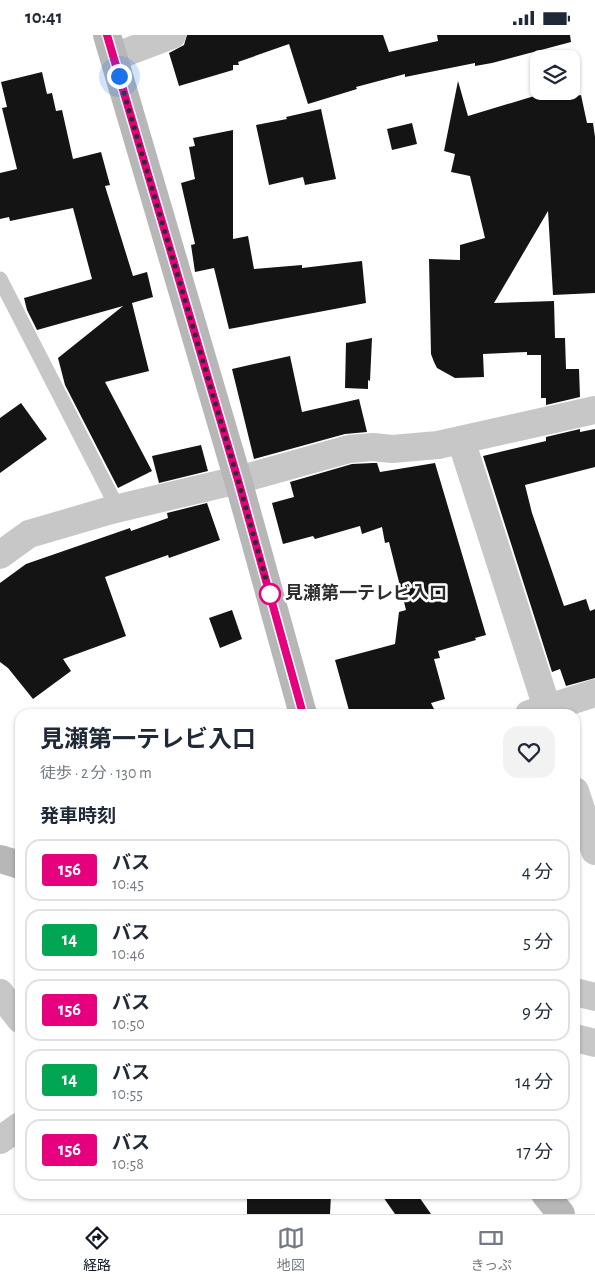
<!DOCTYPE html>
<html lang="ja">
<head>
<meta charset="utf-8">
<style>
  body { margin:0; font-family:"Alegreya Sans","Noto Sans JP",sans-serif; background:#f2f2f3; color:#1f2937; height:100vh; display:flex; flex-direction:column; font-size:19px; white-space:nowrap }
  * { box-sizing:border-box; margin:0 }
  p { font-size:16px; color:#747a83 }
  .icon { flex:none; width:28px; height:28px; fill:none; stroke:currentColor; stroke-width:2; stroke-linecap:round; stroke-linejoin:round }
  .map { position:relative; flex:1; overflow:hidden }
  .sheet { position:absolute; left:15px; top:674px; width:565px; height:490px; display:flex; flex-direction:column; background:#fff; border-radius:15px; box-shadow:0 1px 4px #0004 }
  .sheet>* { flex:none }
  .badge { padding:0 10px; border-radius:4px; font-size:18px; line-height:32px }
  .tools { position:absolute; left:530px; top:15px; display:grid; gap:10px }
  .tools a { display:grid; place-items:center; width:50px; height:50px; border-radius:10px; background:#fff; box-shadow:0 1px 4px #0004; font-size:25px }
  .you { position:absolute; width:25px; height:25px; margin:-12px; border:4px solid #fff; border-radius:50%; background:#1a73e8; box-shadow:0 0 0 8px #1a73e833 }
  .map>.badge { position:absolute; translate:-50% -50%; box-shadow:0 0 0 2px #fff }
  h2 { padding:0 25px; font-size:19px; line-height:45px }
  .round { display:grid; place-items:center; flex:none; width:52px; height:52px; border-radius:15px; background:#f2f2f3 }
  .overview { display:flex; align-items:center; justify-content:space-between; height:85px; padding:0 25px }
  h1 { font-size:24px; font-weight:700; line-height:38px }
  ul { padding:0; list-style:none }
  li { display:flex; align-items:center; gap:15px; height:62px; margin:0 10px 8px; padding:0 15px; border:2px solid #e0e1e3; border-radius:15px }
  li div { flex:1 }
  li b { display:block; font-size:19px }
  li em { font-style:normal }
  li .badge { min-width:55px; font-weight:700; text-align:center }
  .status { display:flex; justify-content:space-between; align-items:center; height:35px; padding:0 25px; background:#fff; direction:ltr }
  .status svg { height:14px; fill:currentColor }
  .tabs { display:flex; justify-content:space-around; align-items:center; height:70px; border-top:1px solid #e0e1e3; background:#fff; font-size:14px; color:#747a83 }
  .tabs a { display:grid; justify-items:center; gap:2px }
  .tabs .current { color:#111827 }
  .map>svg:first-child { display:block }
  .building { fill:#141414 }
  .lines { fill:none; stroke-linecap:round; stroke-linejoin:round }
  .lane { stroke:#c7c7c7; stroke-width:15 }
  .street { stroke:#c7c7c7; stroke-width:28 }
  .secondary { stroke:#b7b7b7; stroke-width:28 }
  .line-casing { stroke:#fff; stroke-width:11 }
  .line { stroke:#e6007e; stroke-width:8 }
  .walk { stroke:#2d2d2d; stroke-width:5; stroke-dasharray:0 9 }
  .stop-dot { fill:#fff; stroke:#e6007e; stroke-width:2.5 }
  .labels { text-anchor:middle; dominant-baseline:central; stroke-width:5; stroke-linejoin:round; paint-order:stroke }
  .stop-label { font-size:18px; font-weight:bold; fill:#2d2d2d; stroke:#fff; text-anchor:start }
</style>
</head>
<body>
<div class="status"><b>10:41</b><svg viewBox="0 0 49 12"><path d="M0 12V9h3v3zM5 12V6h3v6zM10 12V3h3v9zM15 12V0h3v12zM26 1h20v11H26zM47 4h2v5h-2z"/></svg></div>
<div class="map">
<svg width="595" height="1179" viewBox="0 0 595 1179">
  <rect width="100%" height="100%" fill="#fff"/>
  <!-- building -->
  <g class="building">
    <path d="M187 0H383L389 17 438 6 437 0H570L571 7 492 28 475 31V28L405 42V39L356 52 357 54 308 69 289 9 238 27 239 30H233V35L179 51 169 18 184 10Z"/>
    <path d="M42 37 47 59 52 58 56 76 62 75 73 124 101 117 110 150 105 151 133 241 147 237 153 262 132 268 149 336 105 347 152 436 118 453 65 350 58 323 123 271 37 295 27 275 24 263 92 244 73 173 10 186 9 182 0 184V138L17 134 2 73 7 72 1 47Z"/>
    <path d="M458 46 468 81 551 56H559L560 65 581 60 587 88H593L595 102V258L553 260 548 176 494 268 554 266 555 303H565L566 334H579L580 362 546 370V363H541V320H527V317L483 319 484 342 455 343 437 333 434 327 431 319 429 224 460 225V210L485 203 470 141 451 137 455 119 444 116Z"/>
    <path d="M321 74 336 144 305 150 303 142 269 150 256 90 287 84 286 82Z"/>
    <path d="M412 88 417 109 392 115 387 94Z"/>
    <path d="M233 95V204L248 201 254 234 302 230V233L362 226 366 268 229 294 214 233 195 237 191 210 195 209 181 148 195 144 189 112 195 111 193 103Z"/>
    <path d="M372 303 370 346 368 345V354L345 353 346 308Z"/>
    <path d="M290 321 302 377 359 364 367 397 345 399 254 424 232 334Z"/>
    <path d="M21 368 47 404 0 438V383Z"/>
    <path d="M580 394V397L595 394V432L525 450 532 478 564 571 586 564 590 576 595 574V643L566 651 560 634 552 637 483 421 546 406V402Z"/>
    <path d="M201 410 208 436 159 448 152 421Z"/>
    <path d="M373 428H377L380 437 435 428 486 600 475 603 476 605 438 616 440 623 434 624 445 664 431 668 434 674 419 679H350L335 625 395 609 399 577 406 575 389 507 385 508 382 492 362 499 360 491 315 504 313 501 283 509 272 468 294 462 290 447 352 429Z"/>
    <path d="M207 468 220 505 169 523 168 520 105 542 126 601 63 624 71 636 33 664 8 633 0 627V548L26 529 130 493 131 496 168 483 167 478Z"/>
    <path d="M232 575 242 604 220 613 209 583Z"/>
    <path d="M247 1159H331L330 1179H247Z"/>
    <path d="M381 1159H417L431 1179H395Z"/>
  </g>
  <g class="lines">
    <!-- lane -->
    <path class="lane" d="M0 244 118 474"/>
    <!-- street -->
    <g class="street">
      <path d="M114 22 172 0"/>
      <path d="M461 405 549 679"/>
      <path d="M0 520 29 499 111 475 238 445 349 414 373 412 392 414 438 410 595 375"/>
      <path d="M529 679 595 658"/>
      <path d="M575 756 595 816"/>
      <path d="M575 957 595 962"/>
      <path d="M0 958 20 984"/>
      <path d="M575 1003 595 1008"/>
      <path d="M0 1105 20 1091"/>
    </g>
    <!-- secondary -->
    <g class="secondary">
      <path d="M107 0 238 445 303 679"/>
      <path d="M0 824 20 830"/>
      <path d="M545 1159 561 1179"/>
    </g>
  </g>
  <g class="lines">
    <!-- line casing -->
    <g class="line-casing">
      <path id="line" d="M107 0 238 445 303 679"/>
    </g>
    <!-- line -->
    <use href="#line" class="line"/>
    <!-- walk -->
    <path class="walk" d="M119 41 238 445 270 559"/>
  </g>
  <!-- markers -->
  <circle class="stop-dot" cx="270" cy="559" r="10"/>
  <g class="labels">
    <!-- stop labels -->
    <g class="stop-label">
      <text x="285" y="559">見瀬第一テレビ入口</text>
    </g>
  </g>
</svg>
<div class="tools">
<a><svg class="icon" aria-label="layers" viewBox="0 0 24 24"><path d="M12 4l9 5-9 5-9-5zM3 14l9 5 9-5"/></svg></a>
</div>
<div class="you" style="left:119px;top:41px"></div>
<section class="sheet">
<div class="overview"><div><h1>見瀬第一テレビ入口</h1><p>徒歩 · 2 分 · 130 m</p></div><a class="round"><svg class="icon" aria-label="heart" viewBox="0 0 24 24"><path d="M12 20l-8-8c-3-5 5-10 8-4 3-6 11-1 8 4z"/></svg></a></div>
<h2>発車時刻</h2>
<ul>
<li><span class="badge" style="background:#e6007e;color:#fff">156</span><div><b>バス</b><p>10:45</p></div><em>4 分</em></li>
<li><span class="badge" style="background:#00a651;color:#fff">14</span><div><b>バス</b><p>10:46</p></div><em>5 分</em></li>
<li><span class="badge" style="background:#e6007e;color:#fff">156</span><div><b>バス</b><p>10:50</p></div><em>9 分</em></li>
<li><span class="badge" style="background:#00a651;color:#fff">14</span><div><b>バス</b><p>10:55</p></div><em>14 分</em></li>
<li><span class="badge" style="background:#e6007e;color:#fff">156</span><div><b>バス</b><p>10:58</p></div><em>17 分</em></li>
</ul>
</section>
</div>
<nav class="tabs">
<a class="current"><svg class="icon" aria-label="directions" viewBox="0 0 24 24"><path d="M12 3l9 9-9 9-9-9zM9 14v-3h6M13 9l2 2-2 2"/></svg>経路</a>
<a><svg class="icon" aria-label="map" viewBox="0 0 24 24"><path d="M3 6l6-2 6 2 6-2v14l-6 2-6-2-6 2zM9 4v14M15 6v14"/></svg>地図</a>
<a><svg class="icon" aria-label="tickets" viewBox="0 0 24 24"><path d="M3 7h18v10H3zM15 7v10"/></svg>きっぷ</a>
</nav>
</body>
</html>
